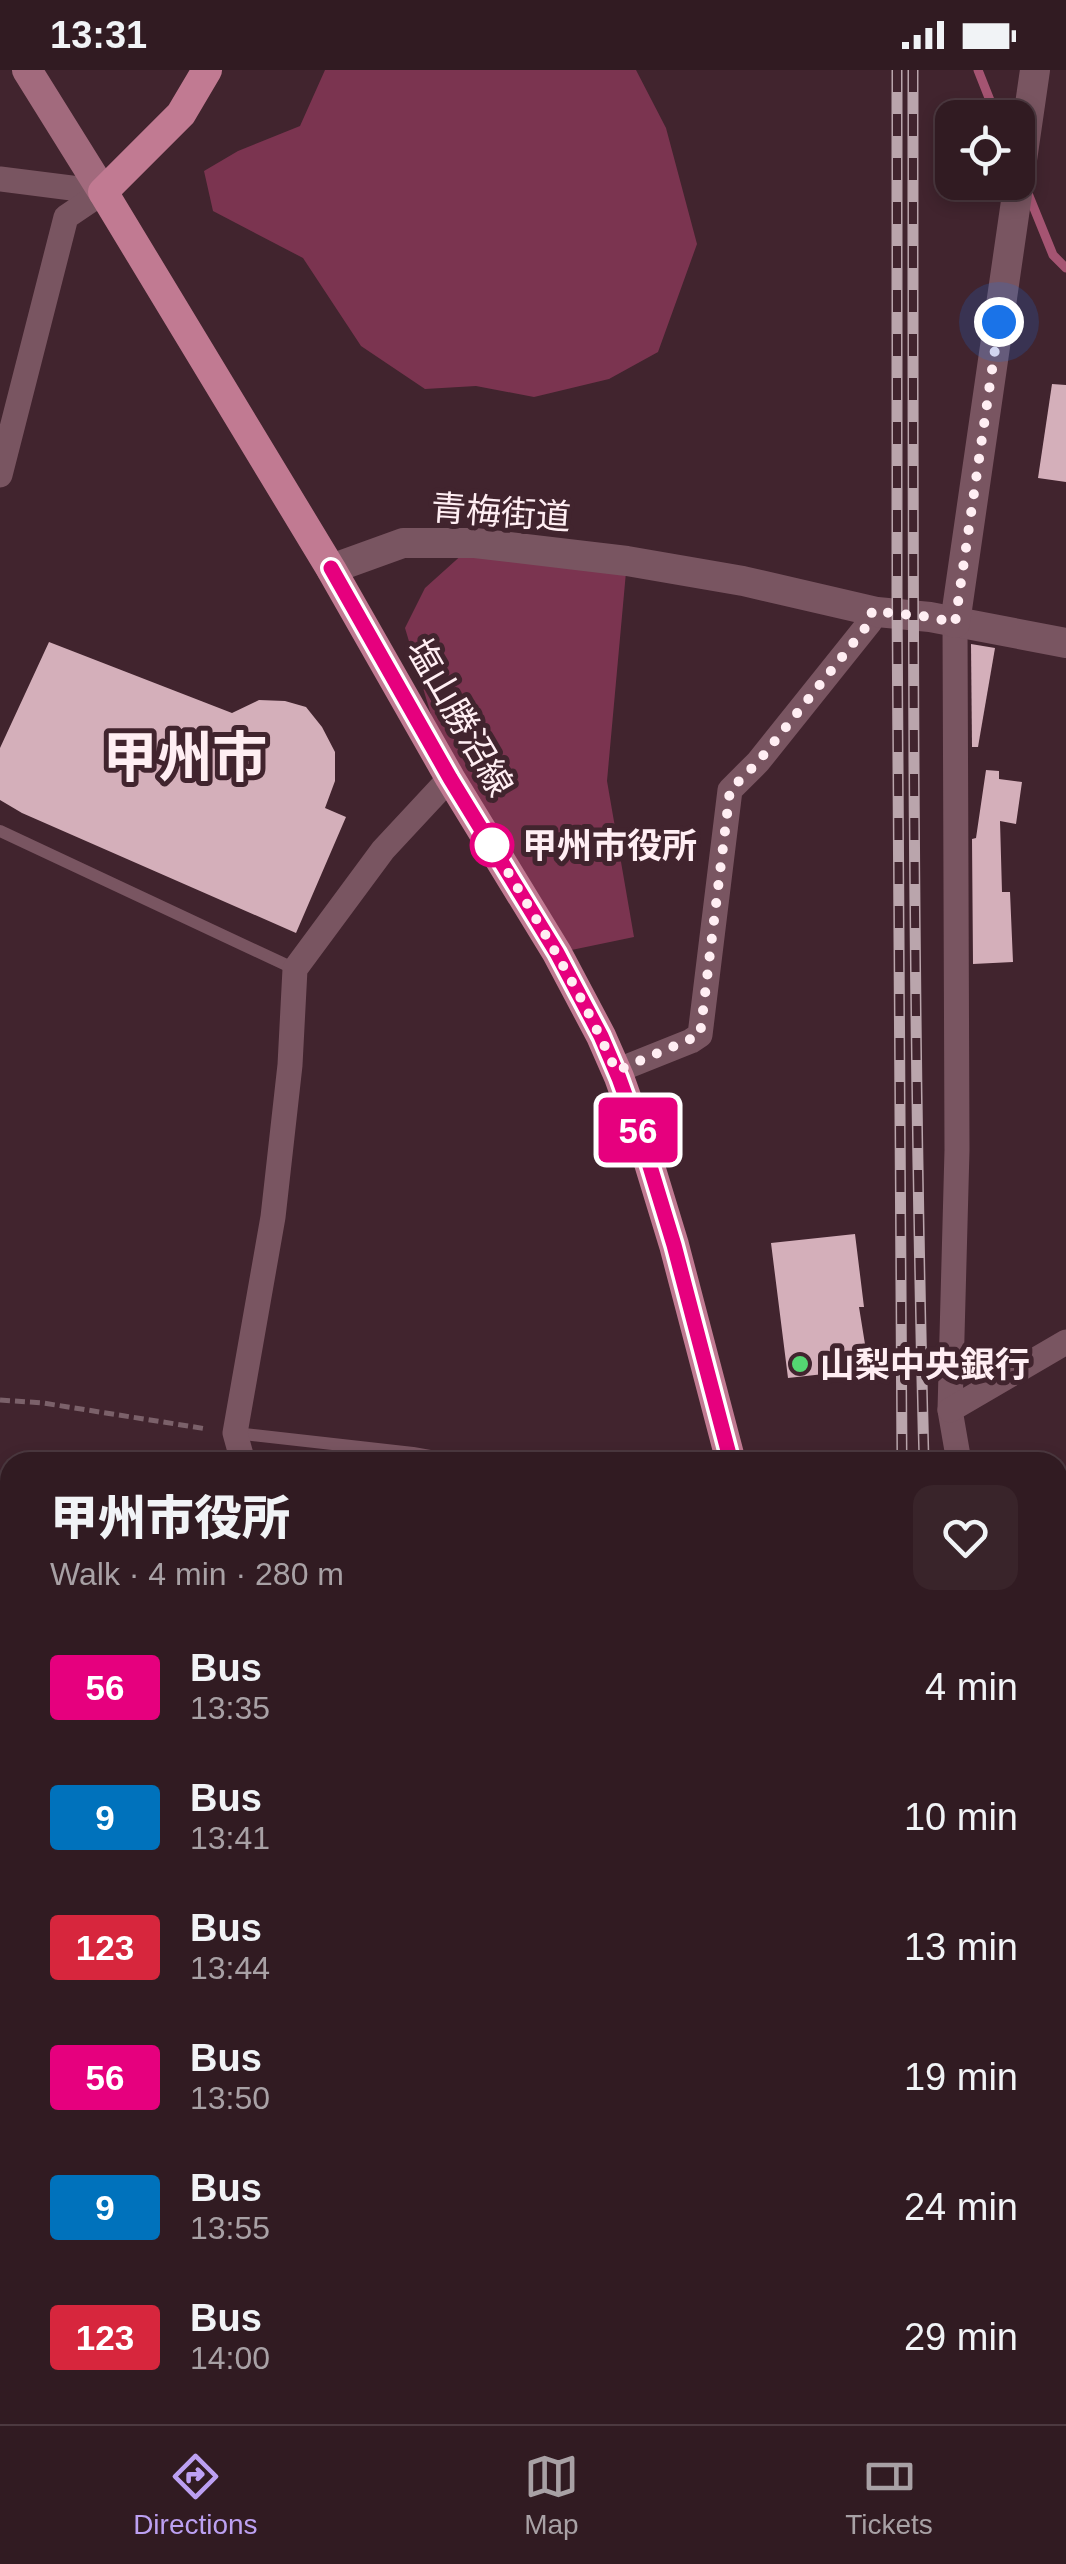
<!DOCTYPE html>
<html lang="en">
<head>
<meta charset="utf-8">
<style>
  body { margin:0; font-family:Helvetica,"Noto Sans JP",sans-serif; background:#39242a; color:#f1f3f6; height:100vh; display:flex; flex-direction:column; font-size:38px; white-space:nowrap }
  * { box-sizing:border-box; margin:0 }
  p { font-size:32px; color:#a8a1a5 }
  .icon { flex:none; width:55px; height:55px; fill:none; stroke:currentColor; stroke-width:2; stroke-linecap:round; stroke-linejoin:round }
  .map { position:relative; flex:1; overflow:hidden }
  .drawer { position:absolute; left:0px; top:1382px; width:1068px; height:972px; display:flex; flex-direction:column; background:#311b22; border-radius:30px 30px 0 0; box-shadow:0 5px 15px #0003,0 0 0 2px #4c3940 }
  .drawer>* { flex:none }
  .badge { padding:0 20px; border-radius:8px; font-size:35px; line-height:65px }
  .buttons { position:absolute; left:935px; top:30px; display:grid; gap:20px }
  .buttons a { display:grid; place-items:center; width:100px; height:100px; border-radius:20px; background:#311b22; box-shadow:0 5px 15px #0003,0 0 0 2px #4c3940; font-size:50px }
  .you { position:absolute; width:50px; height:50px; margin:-25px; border:8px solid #fff; border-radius:50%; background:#1a73e8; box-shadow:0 0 0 15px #1a73e833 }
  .map>.badge { position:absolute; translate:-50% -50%; box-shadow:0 0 0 5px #fff }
  .round { display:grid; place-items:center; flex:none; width:105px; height:105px; border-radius:20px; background:#39242a }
  .headline { display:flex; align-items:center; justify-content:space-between; height:170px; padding:0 50px }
  h1 { font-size:48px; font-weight:800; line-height:75px }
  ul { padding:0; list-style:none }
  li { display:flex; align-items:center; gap:30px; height:130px; padding:0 50px }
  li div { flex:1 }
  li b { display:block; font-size:38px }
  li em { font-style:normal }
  li .badge { min-width:110px; font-weight:700; text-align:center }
  .status { display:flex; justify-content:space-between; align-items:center; height:70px; padding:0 50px; background:#311b22; direction:ltr }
  .status svg { height:28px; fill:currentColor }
  .dock { display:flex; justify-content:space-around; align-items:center; height:140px; border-top:2px solid #4c3940; background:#311b22; font-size:28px; color:#a8a1a5 }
  .dock a { display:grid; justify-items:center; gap:5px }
  .dock .current { color:#bca0f2 }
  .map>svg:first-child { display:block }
  .green { fill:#7b3450 }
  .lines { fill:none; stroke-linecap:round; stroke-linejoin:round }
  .stream { stroke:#a55472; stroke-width:9 }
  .building { fill:#d4afba }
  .path { stroke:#7b616a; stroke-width:5; stroke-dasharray:10 5; stroke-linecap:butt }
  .service { stroke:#795561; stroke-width:12 }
  .minor { stroke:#795561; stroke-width:25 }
  .tertiary { stroke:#795561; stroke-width:30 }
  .secondary { stroke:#a26a7d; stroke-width:30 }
  .primary { stroke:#c17a92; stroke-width:30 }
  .rail-casing { stroke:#baa5ac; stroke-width:11 }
  .rail { stroke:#41242e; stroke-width:8; stroke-dasharray:22; stroke-linecap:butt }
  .line-casing { stroke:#fff; stroke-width:22 }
  .line { stroke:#e6007e; stroke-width:15 }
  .walk { stroke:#ffeef3; stroke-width:10; stroke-dasharray:0 18 }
  .stop-dot { fill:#fff; stroke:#e6007e; stroke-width:5 }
  .poi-dot { fill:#54d672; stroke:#41242e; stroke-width:4 }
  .labels { text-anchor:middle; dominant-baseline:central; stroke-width:10; stroke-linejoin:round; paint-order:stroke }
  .street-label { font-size:35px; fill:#ffeef3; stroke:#41242e }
  .stop-label { font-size:35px; font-weight:bold; fill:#ffeef3; stroke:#41242e; text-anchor:start }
  .poi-label { font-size:35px; font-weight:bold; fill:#ffeef3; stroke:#41242e; text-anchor:start }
  .town-label { font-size:55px; font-weight:bold; fill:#ffeef3; stroke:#41242e }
</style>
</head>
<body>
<div class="status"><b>13:31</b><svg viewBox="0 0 49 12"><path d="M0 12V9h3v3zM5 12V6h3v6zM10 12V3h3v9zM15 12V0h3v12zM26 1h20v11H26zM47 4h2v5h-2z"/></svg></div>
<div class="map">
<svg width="1066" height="2354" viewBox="0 0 1066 2354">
  <rect width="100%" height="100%" fill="#41242e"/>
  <!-- green -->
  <g class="green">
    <path d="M325 0H636L666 58 697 174 658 282 609 309 534 327 476 316 425 319 361 276 303 188 213 141 204 101 238 81 300 56Z"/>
    <path d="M475 473 627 491 607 711 634 867 557 883 450 708 405 558 425 518Z"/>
  </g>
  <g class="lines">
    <!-- stream -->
    <g class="stream">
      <path d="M978 0 997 48"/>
      <path d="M1027 121 1053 185 1066 198"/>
    </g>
  </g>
  <!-- building -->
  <g class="building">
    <path d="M1052 314 1066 315V412L1038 408Z"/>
    <path d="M49 572 232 643 259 630 285 631 306 637 322 657 335 682V711L325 738 346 747 296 863 22 743 0 730V678Z"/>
    <path d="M971 574 995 578 978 677H972Z"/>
    <path d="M986 700 999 701V709L1022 712 1016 754 1000 751 1002 822H1010L1013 892 973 894 972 769 976 768Z"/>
    <path d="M855 1164 864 1237H859L869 1299 788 1308 771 1173Z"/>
  </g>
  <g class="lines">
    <!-- path -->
    <g class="path">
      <path d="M0 1330 43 1333 207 1359"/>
      <path d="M1058 2055 1066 2056"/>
      <path d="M535 2354 536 2345"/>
    </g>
    <!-- service -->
    <g class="service">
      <path d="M0 761 295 899"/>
      <path d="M235 1363 413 1383 464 1392"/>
      <path d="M1058 1779 1066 1780"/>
    </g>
    <!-- minor -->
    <g class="minor">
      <path d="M0 109 103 122"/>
      <path d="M0 405 66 147 103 122"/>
      <path d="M955 553 957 1080 950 1340 959 1392"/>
      <path d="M616 1001 691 971 700 965 730 720 758 692 870 552 872 541"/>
      <path d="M950 1340 1066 1272"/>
      <path d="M243 1392 235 1363 273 1147 290 995 295 899 383 780 450 708"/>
      <path d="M0 1615 10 1617"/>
      <path d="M0 1969 10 1931"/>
      <path d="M192 2354 195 2345"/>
    </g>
    <!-- tertiary -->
    <g class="tertiary">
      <path d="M331 499 403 473H475L627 491 743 511 877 542 930 547 1066 573"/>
      <path d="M955 553 1035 0"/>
    </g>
    <!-- secondary -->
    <g class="secondary">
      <path d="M27 0 103 122"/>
      <path d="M1050 2345 1052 2354"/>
    </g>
    <!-- primary -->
    <g class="primary">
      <path d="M207 0 181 44 103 122 331 499 450 708 557 883 601 966 619 1007 645 1080 674 1175 731 1392"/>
      <path d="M0 1683 10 1691"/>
      <path d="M683 2354 685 2345"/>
    </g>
    <!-- rail casing -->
    <g class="rail-casing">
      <g id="rail">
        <path d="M897 0V522L902 1392"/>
        <path d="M913 0C913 464 912 929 924 1392"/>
        <path d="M913 2345V2354"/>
        <path d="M968 2345V2354"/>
      </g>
    </g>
    <!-- rail -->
    <use href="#rail" class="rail"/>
  </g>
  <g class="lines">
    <!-- line casing -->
    <g class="line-casing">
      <path id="line" d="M331 498 450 708 557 883 601 966 619 1008 645 1080 674 1175 731 1392"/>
    </g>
    <!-- line -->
    <use href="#line" class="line"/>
    <!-- walk -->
    <path class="walk" d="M492 775 486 766C533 843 580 919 616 1001L700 965 730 720 758 692 870 552 872 541 930 547 955 553 999 252"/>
  </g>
  <!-- markers -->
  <circle class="stop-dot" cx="492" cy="775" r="20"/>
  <circle class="poi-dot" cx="800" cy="1294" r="10"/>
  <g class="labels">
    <!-- street labels -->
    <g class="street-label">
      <text transform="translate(501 442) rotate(4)">青梅街道</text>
      <text transform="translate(460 647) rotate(60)">塩山勝沼線</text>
    </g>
    <!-- stop labels -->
    <g class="stop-label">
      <text x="522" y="775">甲州市役所</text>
    </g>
    <!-- poi labels -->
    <g class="poi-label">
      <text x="820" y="1294">山梨中央銀行</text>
    </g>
    <!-- town labels -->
    <g class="town-label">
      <text x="185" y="688">甲州市</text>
    </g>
  </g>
</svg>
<div class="buttons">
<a><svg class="icon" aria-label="locate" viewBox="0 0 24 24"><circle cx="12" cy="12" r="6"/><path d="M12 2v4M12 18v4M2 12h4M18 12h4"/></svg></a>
</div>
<div class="you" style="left:999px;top:252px"></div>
<b class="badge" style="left:638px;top:1060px;background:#e6007e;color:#fff">56</b>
<section class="drawer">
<div class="headline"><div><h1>甲州市役所</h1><p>Walk · 4 min · 280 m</p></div><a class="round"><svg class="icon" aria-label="heart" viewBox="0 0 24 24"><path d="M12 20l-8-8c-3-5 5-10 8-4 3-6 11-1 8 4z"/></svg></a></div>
<ul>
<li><span class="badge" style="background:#e6007e;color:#fff">56</span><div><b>Bus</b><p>13:35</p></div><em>4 min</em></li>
<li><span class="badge" style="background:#0072bc;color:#fff">9</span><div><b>Bus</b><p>13:41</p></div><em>10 min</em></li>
<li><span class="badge" style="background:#d7263d;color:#fff">123</span><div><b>Bus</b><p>13:44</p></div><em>13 min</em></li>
<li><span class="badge" style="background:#e6007e;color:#fff">56</span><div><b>Bus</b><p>13:50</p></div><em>19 min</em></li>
<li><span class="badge" style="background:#0072bc;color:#fff">9</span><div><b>Bus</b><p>13:55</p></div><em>24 min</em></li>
<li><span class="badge" style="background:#d7263d;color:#fff">123</span><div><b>Bus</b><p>14:00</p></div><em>29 min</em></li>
</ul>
</section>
</div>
<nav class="dock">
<a class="current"><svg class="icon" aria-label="directions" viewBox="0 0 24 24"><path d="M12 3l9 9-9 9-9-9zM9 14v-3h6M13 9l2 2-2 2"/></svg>Directions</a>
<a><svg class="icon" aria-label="map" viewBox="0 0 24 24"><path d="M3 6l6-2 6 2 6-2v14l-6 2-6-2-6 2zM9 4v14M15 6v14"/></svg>Map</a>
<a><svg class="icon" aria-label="tickets" viewBox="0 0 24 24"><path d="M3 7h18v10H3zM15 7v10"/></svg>Tickets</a>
</nav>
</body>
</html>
